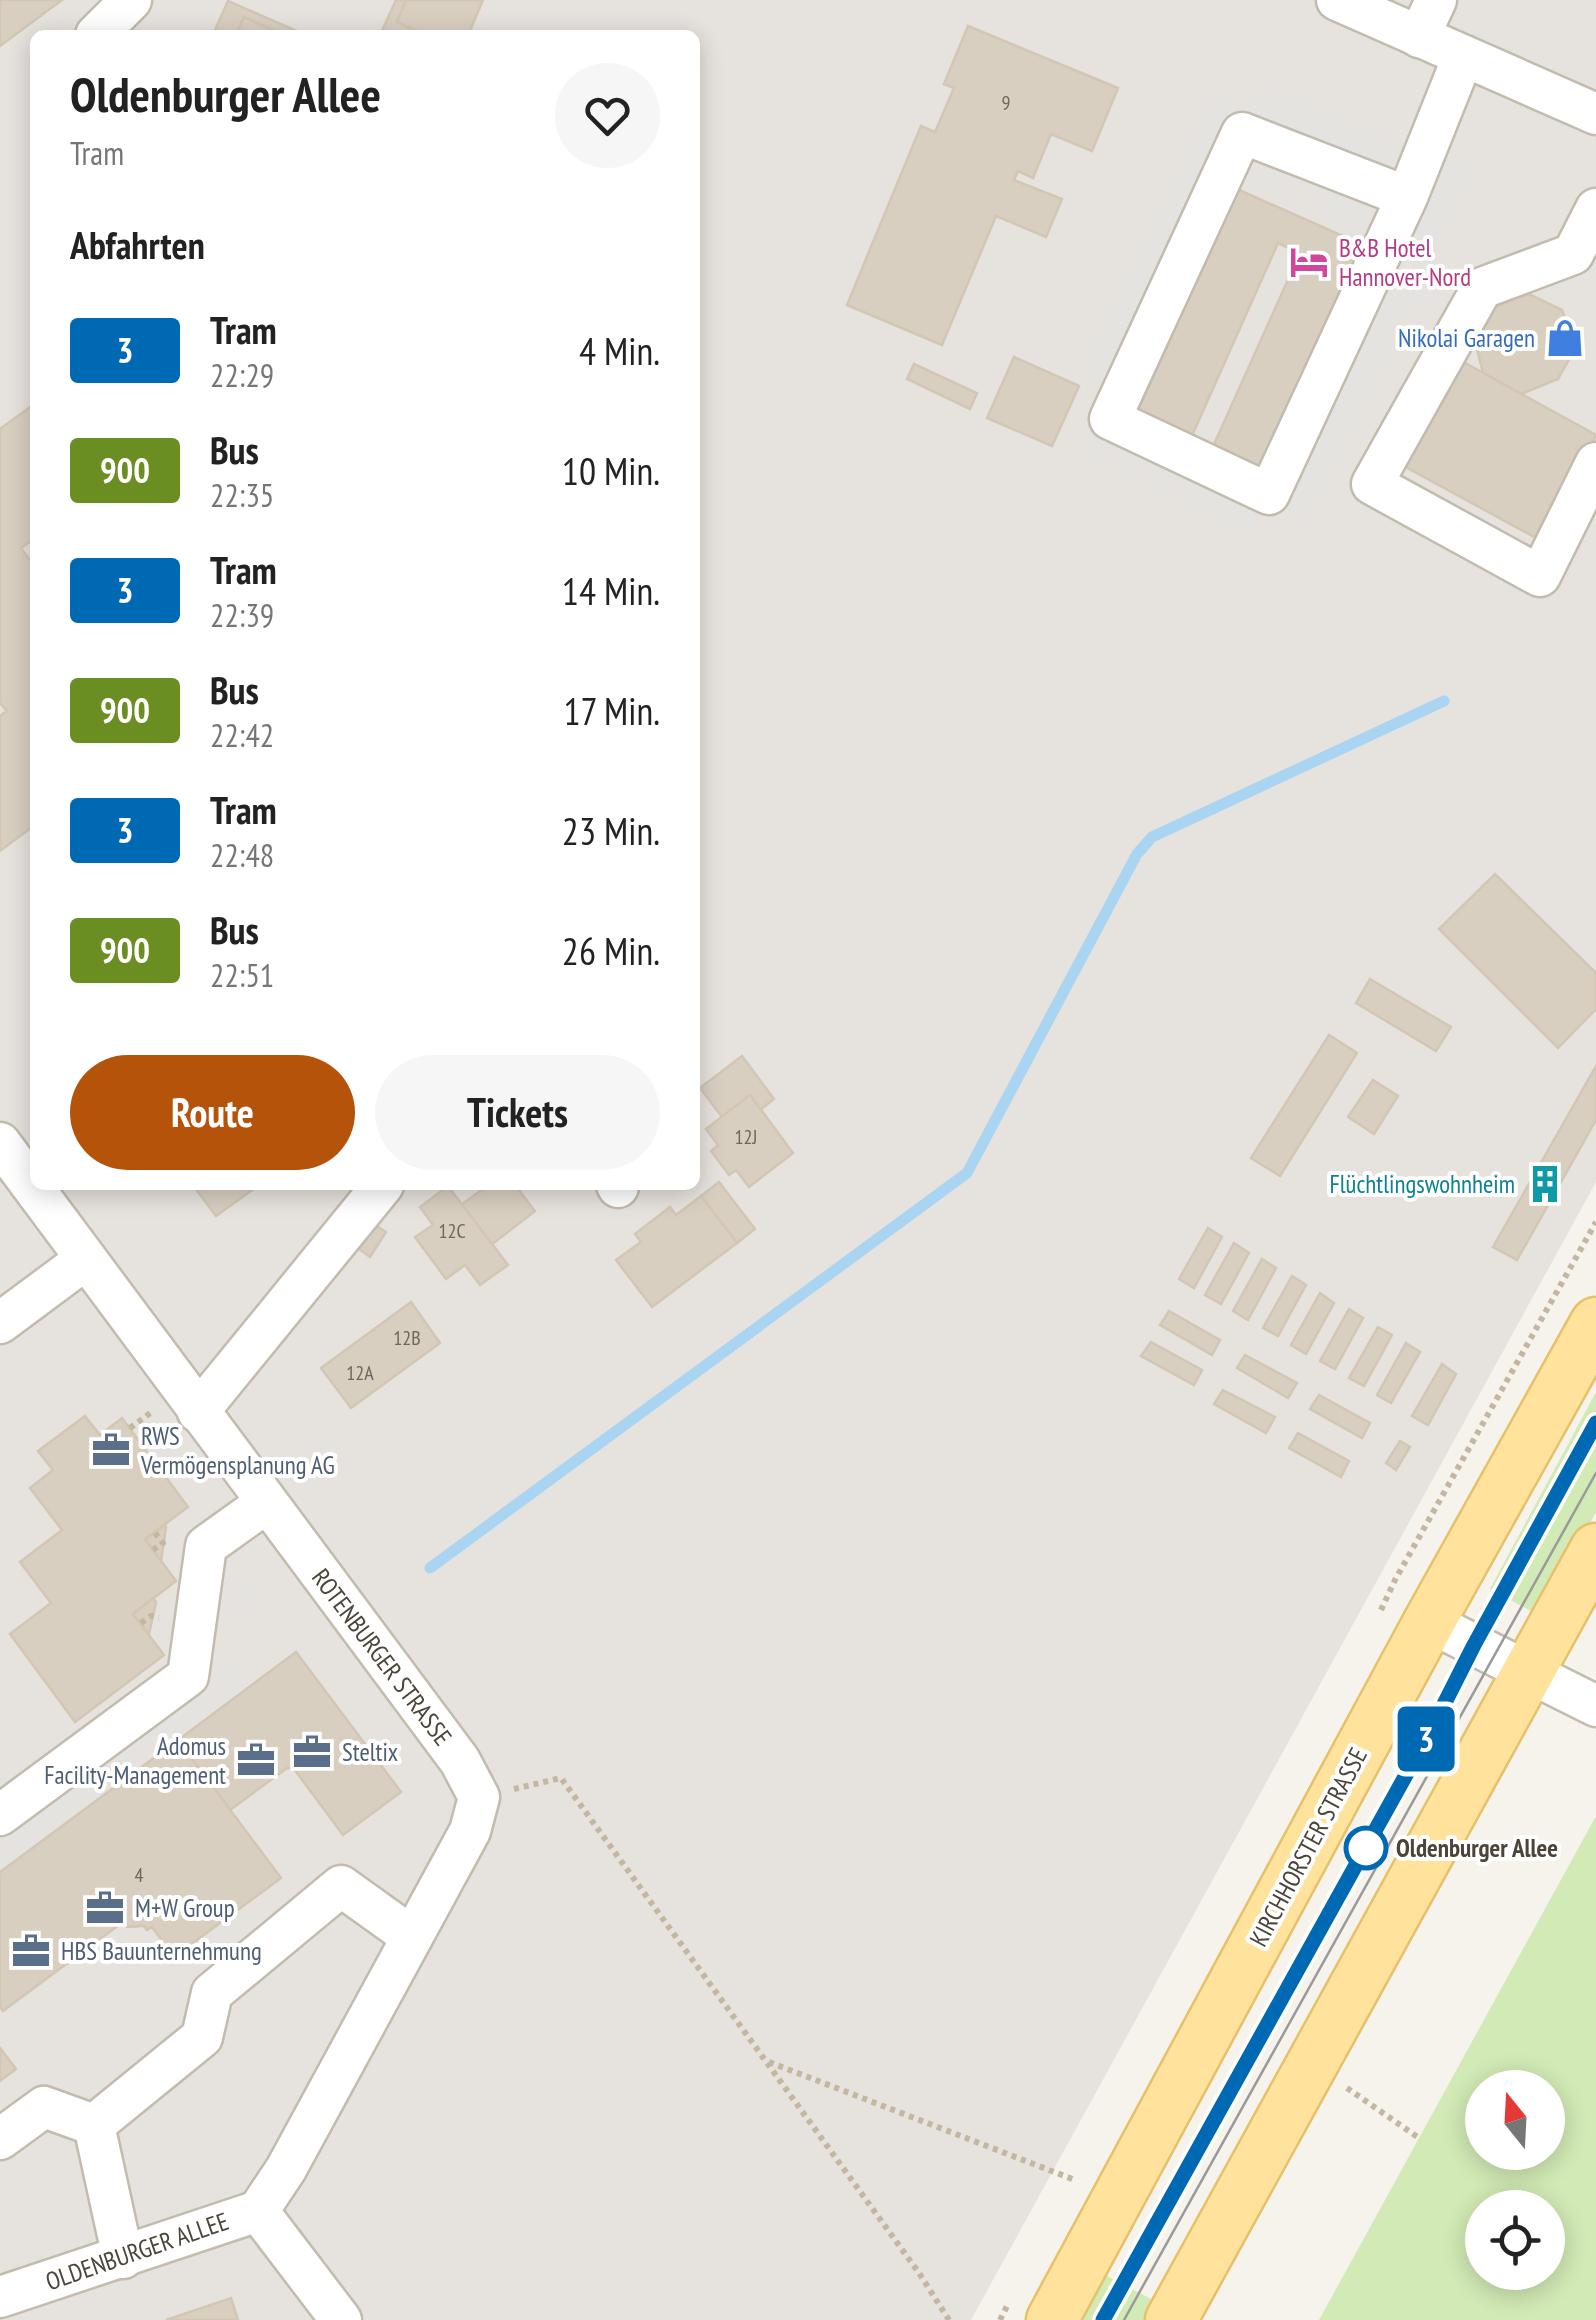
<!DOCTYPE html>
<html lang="de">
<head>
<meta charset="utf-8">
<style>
  body { margin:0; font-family:"PT Sans Narrow",sans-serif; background:#f6f6f6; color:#222; height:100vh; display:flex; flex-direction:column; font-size:38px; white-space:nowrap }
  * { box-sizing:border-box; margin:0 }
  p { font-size:32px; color:#767676 }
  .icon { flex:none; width:55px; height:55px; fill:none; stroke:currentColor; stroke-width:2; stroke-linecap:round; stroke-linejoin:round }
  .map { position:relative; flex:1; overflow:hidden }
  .drawer { position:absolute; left:30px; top:30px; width:670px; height:1160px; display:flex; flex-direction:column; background:#fff; border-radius:15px; box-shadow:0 5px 25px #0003 }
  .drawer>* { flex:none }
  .badge { padding:0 20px; border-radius:8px; font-size:35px; line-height:65px }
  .needle { width:65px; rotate:342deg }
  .controls { position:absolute; left:1465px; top:2070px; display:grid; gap:20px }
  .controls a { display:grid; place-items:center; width:100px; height:100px; border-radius:50%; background:#fff; box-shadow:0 5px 25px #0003; font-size:50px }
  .map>.badge { position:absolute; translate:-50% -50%; box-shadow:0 0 0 5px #fff }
  h2 { padding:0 40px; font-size:38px; line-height:90px }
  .round { display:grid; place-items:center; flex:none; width:105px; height:105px; border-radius:52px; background:#f6f6f6 }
  .head { display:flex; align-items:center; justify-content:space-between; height:170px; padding:0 40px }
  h1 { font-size:48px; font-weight:800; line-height:75px }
  .primary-button { display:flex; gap:20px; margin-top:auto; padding:20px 40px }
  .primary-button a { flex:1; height:115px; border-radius:60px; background:#b45309; color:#fff; font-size:40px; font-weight:800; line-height:115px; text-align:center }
  .primary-button a+a { background:#f6f6f6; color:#222 }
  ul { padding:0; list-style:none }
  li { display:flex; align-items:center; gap:30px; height:120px; padding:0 40px }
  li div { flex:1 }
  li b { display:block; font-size:38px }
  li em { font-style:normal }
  li .badge { min-width:110px; font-weight:700; text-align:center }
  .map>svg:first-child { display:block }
  .industrial { fill:#e6e2dd; fill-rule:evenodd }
  .green { fill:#d2eab5; fill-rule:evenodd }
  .parking { fill:#e5e3e0 }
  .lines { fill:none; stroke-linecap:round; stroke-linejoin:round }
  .stream { stroke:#a9d4f2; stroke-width:11 }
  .building { fill:#d8cfc1; stroke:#d3c7b4; stroke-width:2.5 }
  .minor-casing { stroke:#c2bbae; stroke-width:45 }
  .major-casing { stroke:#e6c16a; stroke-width:55 }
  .path { stroke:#c4b79f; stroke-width:6; stroke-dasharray:5 5; stroke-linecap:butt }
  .minor { stroke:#fff; stroke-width:40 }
  .major { stroke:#ffe39c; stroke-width:50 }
  .tram { stroke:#9a9a9a; stroke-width:2.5 }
  .line-casing { stroke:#fff; stroke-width:22 }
  .line { stroke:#0069b4; stroke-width:15 }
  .stop-dot { fill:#fff; stroke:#0069b4; stroke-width:5 }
  .labels { text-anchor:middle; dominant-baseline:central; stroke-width:8; stroke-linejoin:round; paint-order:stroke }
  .number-label { font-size:20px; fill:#6e675b }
  .hotel-label { font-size:25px; fill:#b23c85; stroke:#fff; text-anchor:start }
  .shop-label { font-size:25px; fill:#366cbe; stroke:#fff; text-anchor:end }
  .culture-label { font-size:25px; fill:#0d838f; stroke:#fff; text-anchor:end }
  .service-label { font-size:25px; fill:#4e5e75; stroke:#fff; text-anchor:start }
  .street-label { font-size:25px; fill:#4b4439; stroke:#fff }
  .stop-label { font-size:25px; font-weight:bold; fill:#4b4439; stroke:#fff; text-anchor:start }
</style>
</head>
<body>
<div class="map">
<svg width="1596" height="2320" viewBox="0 0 1596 2320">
  <rect width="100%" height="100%" fill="#f6f3ec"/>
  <!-- industrial -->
  <path class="industrial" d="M0 0H1596V1182L971 2320H0ZM35 35H695V1185H35Z"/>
  <!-- green -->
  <g class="green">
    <path d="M1596 1392V1512L1540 1616 1490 1589Z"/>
    <path d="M1596 1816V2320H1319ZM1482 2088H1548V2152H1482ZM1482 2208H1548V2272H1482Z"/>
    <path d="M1103 2274 1159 2303 1150 2320H1078Z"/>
  </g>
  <!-- parking -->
  <g class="parking">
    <path d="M1262 87 1407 149 1396 176 1250 114Z"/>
    <path d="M1214 99 1237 110 1107 380 1084 369Z"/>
    <path d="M1445 158 1472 171 1306 519 1278 506Z"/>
    <path d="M1252 161 1298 181 1288 201 1243 181Z"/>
    <path d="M1326 193 1372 214 1363 234 1317 213Z"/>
    <path d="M1093 425 1266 505 1254 532 1080 451Z"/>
    <path d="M218 1575 248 1579 243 1619 213 1616Z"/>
    <path d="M231 1660 251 1686 0 1872V1831Z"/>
  </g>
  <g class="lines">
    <!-- stream -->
    <path class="stream" d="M430 1568 967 1173 1137 854 1152 837 1444 701"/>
  </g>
  <!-- building -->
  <g class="building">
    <path d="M0 0H62L0 46Z"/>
    <path d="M396 0H406L397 22 418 31 416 35H380Z"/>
    <path d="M406 0H483L468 35H426L397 22Z"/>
    <path d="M228 1 306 35H283L244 17 236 35 215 30Z"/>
    <path d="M244 17 283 35H236Z"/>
    <path d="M968 26 1118 88 1092 151 1051 134 1033 178 1018 171 1014 180 1062 199 1046 237 996 216 942 345 847 305 921 126 935 132 954 88 944 84Z"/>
    <path d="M1237 189 1363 245 1261 473 1211 451 1300 253 1278 243 1190 440 1136 415Z"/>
    <path d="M1529 294 1562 310 1576 347 1558 379 1521 394 1483 373 1474 337 1489 309Z"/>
    <path d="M1014 357 1079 386 1052 446 987 418Z"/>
    <path d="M1458 359 1596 435 1538 539 1400 464Z"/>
    <path d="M914 364 977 393 970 409 907 379Z"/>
    <path d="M33 405 35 538 21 548 35 567V825L0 851V716L7 711 0 703V429Z"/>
    <path d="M1495 874 1596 973V1009L1558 1048 1439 929Z"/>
    <path d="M1370 979 1451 1027 1436 1051 1356 1003Z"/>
    <path d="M1329 1035 1357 1053 1280 1176 1251 1158Z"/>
    <path d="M742 1056 774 1099 760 1110 750 1095 722 1117 700 1088Z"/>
    <path d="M1596 1066V1120L1517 1260 1493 1247Z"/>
    <path d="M1373 1080 1398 1096 1374 1134 1348 1117Z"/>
    <path d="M750 1095 793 1153 749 1187 736 1170 729 1175 711 1151 718 1145 706 1129Z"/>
    <path d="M719 1182 755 1229 737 1243 701 1196Z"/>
    <path d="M193 1185H259L216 1216Z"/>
    <path d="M488 1185H515L535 1211 491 1245 461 1205Z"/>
    <path d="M448 1186 508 1265 480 1285 465 1265 446 1279 415 1237 433 1225 420 1207Z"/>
    <path d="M701 1196 737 1243 652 1307 616 1260 641 1242 635 1234 670 1207 676 1215Z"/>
    <path d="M374 1224 386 1232 370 1257 359 1249Z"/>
    <path d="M1208 1228 1222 1237 1194 1288 1179 1279Z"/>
    <path d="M1234 1243 1249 1253 1221 1304 1205 1295Z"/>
    <path d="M1262 1259 1276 1268 1248 1320 1233 1311Z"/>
    <path d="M1292 1276 1306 1285 1278 1336 1263 1328Z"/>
    <path d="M1320 1293 1334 1303 1306 1354 1291 1345Z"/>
    <path d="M411 1302 440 1343 351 1408 321 1368Z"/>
    <path d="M1349 1309 1363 1318 1335 1369 1320 1361Z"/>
    <path d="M1169 1311 1220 1340 1212 1355 1160 1325Z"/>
    <path d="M1378 1327 1392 1335 1364 1386 1349 1378Z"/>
    <path d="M1151 1342 1202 1370 1194 1385 1141 1356Z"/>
    <path d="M1406 1343 1420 1352 1391 1403 1377 1395Z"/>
    <path d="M1245 1355 1297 1383 1288 1398 1237 1368Z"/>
    <path d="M1442 1364 1456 1374 1428 1425 1412 1416Z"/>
    <path d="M1223 1390 1275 1417 1266 1433 1214 1404Z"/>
    <path d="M1319 1395 1370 1423 1362 1438 1310 1409Z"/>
    <path d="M85 1416 100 1435 122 1418 188 1507 145 1539 176 1581 133 1614 164 1655 75 1722 10 1634 51 1603 20 1562 62 1530 30 1488 53 1470 38 1451Z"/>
    <path d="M1298 1433 1349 1461 1341 1477 1289 1448Z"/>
    <path d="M1400 1441 1410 1447 1396 1470 1386 1463Z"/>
    <path d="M165 1525 166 1527 161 1561 145 1539Z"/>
    <path d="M153 1598 156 1602 149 1634 133 1614Z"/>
    <path d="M296 1652 401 1792 343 1835 294 1769 287 1768 230 1810 178 1740Z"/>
    <path d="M178 1740 281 1878 174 1957 152 1927 147 1930 144 1926 127 1927 123 1922 3 2011 0 2007V1872Z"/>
    <path d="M0 2048 16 2069 0 2081Z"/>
    <path d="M231 2298 238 2320H166Z"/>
  </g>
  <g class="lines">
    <!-- minor casing -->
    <g class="minor-casing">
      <g id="minor">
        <path d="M1337 0 1596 114"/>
        <path d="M96 35 131 0"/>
        <path d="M1419 37 1436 0"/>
        <path d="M1407 197 1242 133 1110 419 1269 494 1407 197 1463 57"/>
        <path d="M1596 209 1573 254 1482 288 1372 484 1540 576 1596 463"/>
        <path d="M0 1143 460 1761 479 1797 470 1831 286 2169 258 2211"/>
        <path d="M617 1185 618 1187"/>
        <path d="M0 1323 86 1259"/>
        <path d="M198 1412 383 1185"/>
        <path d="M1429 1622 1596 1706"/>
        <path d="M0 1815 188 1676 206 1546 266 1503"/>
        <path d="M94 2125 123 2258"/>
        <path d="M0 2139 44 2107 94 2125 202 2037 212 1993 341 1886 412 1937"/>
        <path d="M258 2211 341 2320"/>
        <path d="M0 2297 258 2211"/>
      </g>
    </g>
    <!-- major casing -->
    <g class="major-casing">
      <g id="major">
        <path d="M1052 2320 1429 1622 1596 1323"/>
        <path d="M1171 2320 1596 1549"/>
      </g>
    </g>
    <!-- path -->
    <g class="path">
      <path d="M130 1428 153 1411"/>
      <path d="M153 1550 163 1543 154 1532"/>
      <path d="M1381 1610 1395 1580 1596 1222"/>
      <path d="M141 1623 151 1616 159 1617"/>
      <path d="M1422 1725 1446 1739"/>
      <path d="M514 1789 561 1778 919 2273 949 2320"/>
      <path d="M769 2062 1075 2180"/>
      <path d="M1347 2088 1419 2138"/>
      <path d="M1000 2320 1008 2304"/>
    </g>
    <!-- minor -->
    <use href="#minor" class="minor"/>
    <!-- major -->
    <use href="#major" class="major"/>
    <!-- tram -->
    <g class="tram">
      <path d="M1103 2320 1431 1730 1474 1645 1596 1423"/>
      <path d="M1124 2320 1596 1473"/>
    </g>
  </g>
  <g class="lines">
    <!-- line casing -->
    <g class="line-casing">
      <path id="line" d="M1103 2320 1431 1730 1474 1645 1596 1423"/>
    </g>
    <!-- line -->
    <use href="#line" class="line"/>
  </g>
  <!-- icons -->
  <defs>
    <g id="hotel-bare" transform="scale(3)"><path d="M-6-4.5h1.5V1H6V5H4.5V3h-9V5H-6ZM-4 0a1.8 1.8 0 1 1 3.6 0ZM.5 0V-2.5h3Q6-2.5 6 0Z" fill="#d1479c" stroke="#fff" stroke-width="2.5" paint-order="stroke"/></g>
    <g id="shop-bare" transform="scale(3)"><path d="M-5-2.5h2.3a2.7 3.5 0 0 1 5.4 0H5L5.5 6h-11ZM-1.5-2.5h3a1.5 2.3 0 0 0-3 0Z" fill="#3f7fe0" stroke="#fff" stroke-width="2.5" paint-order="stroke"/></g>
    <g id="building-bare" transform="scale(3)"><path d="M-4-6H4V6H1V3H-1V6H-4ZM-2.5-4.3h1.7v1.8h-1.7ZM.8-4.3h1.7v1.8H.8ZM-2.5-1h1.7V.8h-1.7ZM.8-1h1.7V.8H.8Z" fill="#0f9aa8" stroke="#fff" stroke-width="2.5" paint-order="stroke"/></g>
    <g id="office-bare" transform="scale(3)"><path d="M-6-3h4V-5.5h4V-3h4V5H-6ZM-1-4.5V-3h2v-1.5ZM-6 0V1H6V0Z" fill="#5c6f8a" stroke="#fff" stroke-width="2.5" paint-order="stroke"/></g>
  </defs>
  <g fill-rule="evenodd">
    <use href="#hotel-bare" x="1309" y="262"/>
    <use href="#shop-bare" x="1565" y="338"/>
    <use href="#building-bare" x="1545" y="1184"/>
    <use href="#office-bare" x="111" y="1450"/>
    <use href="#office-bare" x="312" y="1752"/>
    <use href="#office-bare" x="256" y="1760"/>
    <use href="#office-bare" x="105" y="1908"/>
    <use href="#office-bare" x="31" y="1951"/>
  </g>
  <!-- markers -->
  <circle class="stop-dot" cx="1366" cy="1848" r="20"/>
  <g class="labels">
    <!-- number labels -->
    <g class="number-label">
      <text x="1006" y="103">9</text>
      <text x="746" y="1137">12J</text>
      <text x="452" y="1231">12C</text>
      <text x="407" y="1338">12B</text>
      <text x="360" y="1373">12A</text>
      <text x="139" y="1875">4</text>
    </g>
    <!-- hotel labels -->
    <g class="hotel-label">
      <text x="1339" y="248">B&amp;B Hotel<tspan x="1339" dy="29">Hannover-Nord</tspan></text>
    </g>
    <!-- shop labels -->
    <g class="shop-label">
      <text x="1535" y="338">Nikolai Garagen</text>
    </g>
    <!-- culture labels -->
    <g class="culture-label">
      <text x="1515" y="1184">Flüchtlingswohnheim</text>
    </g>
    <!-- service labels -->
    <g class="service-label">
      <text x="141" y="1436">RWS<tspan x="141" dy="29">Vermögensplanung AG</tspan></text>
      <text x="226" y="1746" text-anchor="end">Adomus<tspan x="226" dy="29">Facility-Management</tspan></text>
      <text x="342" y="1752">Steltix</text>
      <text x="135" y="1908">M+W Group</text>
      <text x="61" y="1951">HBS Bauunternehmung</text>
    </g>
    <!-- street labels -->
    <g class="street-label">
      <text transform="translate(382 1657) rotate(53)">ROTENBURGER STRASSE</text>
      <text transform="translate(1308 1847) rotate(-62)">KIRCHHORSTER STRASSE</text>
      <text transform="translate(137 2251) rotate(-19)">OLDENBURGER ALLEE</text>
    </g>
    <!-- stop labels -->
    <g class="stop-label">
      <text x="1396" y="1848">Oldenburger Allee</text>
    </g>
  </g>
</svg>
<div class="controls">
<a><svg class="needle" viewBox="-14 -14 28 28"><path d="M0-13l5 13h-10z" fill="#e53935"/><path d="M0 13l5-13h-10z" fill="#767676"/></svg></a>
<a><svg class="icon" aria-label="locate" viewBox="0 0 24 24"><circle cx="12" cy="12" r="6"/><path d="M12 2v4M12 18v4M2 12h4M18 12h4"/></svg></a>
</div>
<b class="badge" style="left:1426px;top:1739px;background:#0069b4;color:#fff">3</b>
<section class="drawer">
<div class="head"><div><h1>Oldenburger Allee</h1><p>Tram</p></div><a class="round"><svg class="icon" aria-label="heart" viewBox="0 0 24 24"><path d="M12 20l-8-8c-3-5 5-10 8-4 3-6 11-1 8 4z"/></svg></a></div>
<h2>Abfahrten</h2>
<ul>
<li><span class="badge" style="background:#0069b4;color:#fff">3</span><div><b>Tram</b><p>22:29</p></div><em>4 Min.</em></li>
<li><span class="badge" style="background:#6b8e23;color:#fff">900</span><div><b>Bus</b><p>22:35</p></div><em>10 Min.</em></li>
<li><span class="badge" style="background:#0069b4;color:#fff">3</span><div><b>Tram</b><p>22:39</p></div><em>14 Min.</em></li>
<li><span class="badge" style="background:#6b8e23;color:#fff">900</span><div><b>Bus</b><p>22:42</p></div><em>17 Min.</em></li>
<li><span class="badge" style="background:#0069b4;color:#fff">3</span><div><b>Tram</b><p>22:48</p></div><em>23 Min.</em></li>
<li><span class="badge" style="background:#6b8e23;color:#fff">900</span><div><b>Bus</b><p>22:51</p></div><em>26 Min.</em></li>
</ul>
<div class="primary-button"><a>Route</a><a>Tickets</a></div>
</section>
</div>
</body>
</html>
